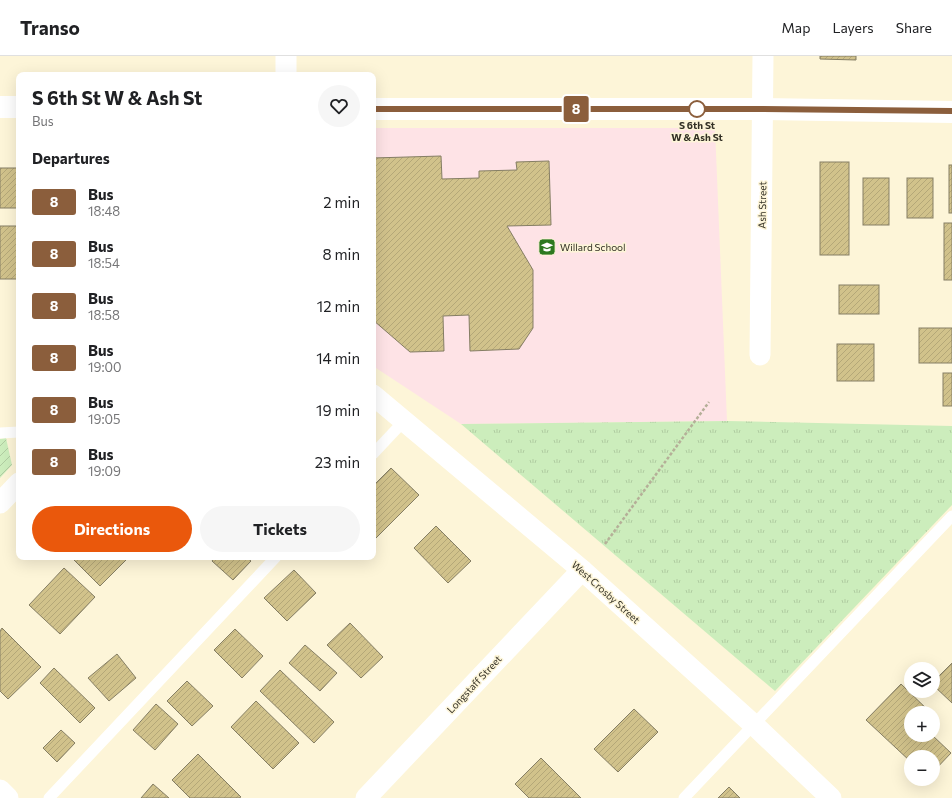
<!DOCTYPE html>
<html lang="en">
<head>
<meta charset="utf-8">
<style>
  body { margin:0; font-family:Commissioner,sans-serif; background:#f6f6f6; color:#202124; height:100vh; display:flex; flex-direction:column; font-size:15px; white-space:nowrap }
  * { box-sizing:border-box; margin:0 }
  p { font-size:13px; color:#757577 }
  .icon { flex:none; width:22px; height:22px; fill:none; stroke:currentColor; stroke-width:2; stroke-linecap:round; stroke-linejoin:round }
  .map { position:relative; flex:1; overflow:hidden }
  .sheet { position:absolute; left:16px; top:16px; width:360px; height:488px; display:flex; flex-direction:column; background:#fff; border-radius:8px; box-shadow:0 4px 16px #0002 }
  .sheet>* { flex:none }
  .badge { padding:0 8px; border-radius:3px; font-size:14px; line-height:26px }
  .buttons { position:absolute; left:904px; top:606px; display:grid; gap:8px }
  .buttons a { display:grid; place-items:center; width:36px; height:36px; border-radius:50%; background:#fff; box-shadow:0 4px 16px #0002; font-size:20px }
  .map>.badge { position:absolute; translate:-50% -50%; box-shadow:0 0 0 2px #fff }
  h2 { padding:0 16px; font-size:15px; line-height:36px }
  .round { display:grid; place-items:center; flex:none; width:42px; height:42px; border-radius:21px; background:#f6f6f6 }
  .summary { display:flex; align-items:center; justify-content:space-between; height:68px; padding:0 16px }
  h1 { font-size:19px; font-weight:700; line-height:30px }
  .button { display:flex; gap:8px; margin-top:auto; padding:8px 16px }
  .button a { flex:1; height:46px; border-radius:24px; background:#ea580c; color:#fff; font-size:16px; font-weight:700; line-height:46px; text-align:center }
  .button a+a { background:#f6f6f6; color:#202124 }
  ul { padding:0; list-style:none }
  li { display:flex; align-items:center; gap:12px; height:52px; padding:0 16px }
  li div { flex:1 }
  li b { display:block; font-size:15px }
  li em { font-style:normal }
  li .badge { min-width:44px; font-weight:700; text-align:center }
  header { display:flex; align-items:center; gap:24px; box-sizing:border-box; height:56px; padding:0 20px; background:#fff; border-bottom:1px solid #e0e0e0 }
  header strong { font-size:19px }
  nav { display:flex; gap:22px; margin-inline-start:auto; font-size:14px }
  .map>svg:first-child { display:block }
  .education { fill:#fee3e6 }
  .park { fill:url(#park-tufts) }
  .garden { fill:url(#garden-furrows) }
  .building { fill:url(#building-hatch); stroke:#857e64 }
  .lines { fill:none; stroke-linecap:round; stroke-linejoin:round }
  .path { stroke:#b5af98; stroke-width:2.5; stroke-dasharray:3 2; stroke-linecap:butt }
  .service { stroke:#fff; stroke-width:11 }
  .minor { stroke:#fff; stroke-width:21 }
  .tertiary { stroke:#fff; stroke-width:22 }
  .line-casing { stroke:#fff; stroke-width:9 }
  .line { stroke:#8b5e3c; stroke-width:6 }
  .stop-dot { fill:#fff; stroke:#8b5e3c; stroke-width:2 }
  .labels { text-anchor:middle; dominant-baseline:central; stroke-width:3; stroke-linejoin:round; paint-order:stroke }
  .stop-label { font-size:10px; font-weight:bold; fill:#333025; stroke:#fdf5d8 }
  .street-label { font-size:10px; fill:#333025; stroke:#fdf5d8 }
  .poi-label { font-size:10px; fill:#333025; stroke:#fdf5d8; text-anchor:start }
</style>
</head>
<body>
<header>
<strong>Transo</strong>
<nav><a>Map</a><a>Layers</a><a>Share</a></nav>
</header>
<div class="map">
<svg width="952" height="742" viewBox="0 0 952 742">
  <defs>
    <pattern id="park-tufts" width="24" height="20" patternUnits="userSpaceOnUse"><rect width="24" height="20" fill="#ccedbc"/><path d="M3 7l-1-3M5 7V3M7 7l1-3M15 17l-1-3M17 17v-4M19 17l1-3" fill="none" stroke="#b0cca1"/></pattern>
    <pattern id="garden-furrows" width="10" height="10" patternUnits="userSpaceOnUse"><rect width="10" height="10" fill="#ccedbc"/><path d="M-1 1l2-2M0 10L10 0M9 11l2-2" fill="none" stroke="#b0cca1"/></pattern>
    <pattern id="building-hatch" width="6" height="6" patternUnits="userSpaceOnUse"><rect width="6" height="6" fill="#d1c28b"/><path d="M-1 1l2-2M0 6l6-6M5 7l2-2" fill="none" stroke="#b4a778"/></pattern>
  </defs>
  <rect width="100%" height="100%" fill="#fdf5d8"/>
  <!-- education -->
  <path class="education" d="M373 72H715L727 365 461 368 373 310Z"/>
  <!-- park -->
  <path class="park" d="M727 365 952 370V449L775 635 461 368Z"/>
  <!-- garden -->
  <path class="garden" d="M6 382 12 409 0 422V383Z"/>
  <!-- building -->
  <g class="building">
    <path d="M820 0H856V4L820 3Z"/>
    <path d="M441 100 442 123 479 122V115L517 114 516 106 549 105 551 169 507 170 533 214V272L519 293 470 295 469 259 443 260 444 295 410 296 373 264V102Z"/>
    <rect x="820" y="106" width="29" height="93"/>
    <rect x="949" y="109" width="3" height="48"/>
    <rect x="0" y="112" width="19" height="40"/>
    <rect x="863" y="122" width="26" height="47"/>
    <rect x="907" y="122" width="26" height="40"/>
    <rect x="944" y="167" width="8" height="57"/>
    <rect x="0" y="170" width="17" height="53"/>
    <rect x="839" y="229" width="40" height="29"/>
    <rect x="919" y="272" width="33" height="35"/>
    <rect x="837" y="288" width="37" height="37"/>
    <rect x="943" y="317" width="9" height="33"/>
    <path d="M391 412 419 439 373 485V430Z"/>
    <path d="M436 470 471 505 448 527 414 492Z"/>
    <path d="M77 501H129L100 530 74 504Z"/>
    <path d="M215 501H246L251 505 233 524 212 505Z"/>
    <path d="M64 512 95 541 60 578 29 549Z"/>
    <path d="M294 514 316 537 287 565 264 542Z"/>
    <path d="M350 567 383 601 361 622 327 589Z"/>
    <path d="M2 572 41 611 8 643 0 635V575Z"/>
    <path d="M235 573 263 600 242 622 214 594Z"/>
    <path d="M305 589 337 617 320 635 289 607Z"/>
    <path d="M117 598 136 622 109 645 88 622Z"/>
    <path d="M952 607V647L933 629V626Z"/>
    <path d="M54 612 95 652 80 667 40 627Z"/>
    <path d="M280 614 334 666 314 687 260 635Z"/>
    <path d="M187 625 213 650 192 670 167 645Z"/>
    <path d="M901 628 931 657H911V679H932L951 697 933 716V701H911V706L866 664Z"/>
    <path d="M256 645 299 687 273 713 231 671Z"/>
    <path d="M156 648 178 668 155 694 133 674Z"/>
    <path d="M634 653 658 676 618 716 594 693Z"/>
    <path d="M61 674 75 687 57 706 43 692Z"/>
    <path d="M198 698 241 741 239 742H190L172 724Z"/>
    <path d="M541 702 581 742H529L515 728Z"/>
    <path d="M153 728 169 742H141Z"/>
    <path d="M729 731 740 742H718Z"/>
  </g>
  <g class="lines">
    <!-- path -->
    <path class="path" d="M605 488 709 346"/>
    <!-- service -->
    <g class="service">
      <path d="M0 377 19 376"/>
      <path d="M373 398 404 365"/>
      <path d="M49 742 276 501"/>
      <path d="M684 742 952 460"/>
    </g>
    <!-- minor -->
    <g class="minor">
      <path d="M286 0V19"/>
      <path d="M760 299 763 0"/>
      <path d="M373 339 582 514 754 669 831 742"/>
      <path d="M0 447 19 427"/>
      <path d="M0 734 8 742"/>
      <path d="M366 742 582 514"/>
    </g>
    <!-- tertiary -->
    <g class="tertiary">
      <path d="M0 51H19"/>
      <path d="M373 53H763L952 56"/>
    </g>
  </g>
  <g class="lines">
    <!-- line casing -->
    <g class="line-casing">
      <path id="line" d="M373 53H763L952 55"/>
    </g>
    <!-- line -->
    <use href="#line" class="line"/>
  </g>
  <!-- icons -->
  <defs>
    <g id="school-square" transform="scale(0.9)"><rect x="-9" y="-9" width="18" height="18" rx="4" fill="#2c781f" stroke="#fdf5d8"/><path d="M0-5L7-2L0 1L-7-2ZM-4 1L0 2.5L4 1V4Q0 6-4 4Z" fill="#fff"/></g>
  </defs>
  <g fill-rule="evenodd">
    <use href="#school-square" x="547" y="191"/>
  </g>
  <!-- markers -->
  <circle class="stop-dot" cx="697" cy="53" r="8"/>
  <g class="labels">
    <!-- stop labels -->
    <g class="stop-label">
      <text x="697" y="69">S 6th St<tspan x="697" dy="12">W &amp; Ash St</tspan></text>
    </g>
    <!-- street labels -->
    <g class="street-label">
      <text transform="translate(762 149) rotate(-89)">Ash Street</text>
      <text transform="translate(606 536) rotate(42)">West Crosby Street</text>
      <text transform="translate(474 628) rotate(-47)">Longstaff Street</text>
    </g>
    <!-- poi labels -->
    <g class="poi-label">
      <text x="560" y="191">Willard School</text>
    </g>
  </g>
</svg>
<div class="buttons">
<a><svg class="icon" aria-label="layers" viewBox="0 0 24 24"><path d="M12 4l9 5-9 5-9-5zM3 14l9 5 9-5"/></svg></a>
<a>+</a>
<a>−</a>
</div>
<b class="badge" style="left:576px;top:53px;background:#8b5e3c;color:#fff">8</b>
<section class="sheet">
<div class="summary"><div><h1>S 6th St W &amp; Ash St</h1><p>Bus</p></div><a class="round"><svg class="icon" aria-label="heart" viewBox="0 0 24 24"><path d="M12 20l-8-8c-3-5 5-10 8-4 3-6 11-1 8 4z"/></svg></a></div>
<h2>Departures</h2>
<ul>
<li><span class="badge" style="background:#8b5e3c;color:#fff">8</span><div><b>Bus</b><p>18:48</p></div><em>2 min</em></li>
<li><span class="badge" style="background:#8b5e3c;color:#fff">8</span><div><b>Bus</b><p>18:54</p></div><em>8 min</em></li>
<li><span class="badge" style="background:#8b5e3c;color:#fff">8</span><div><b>Bus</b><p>18:58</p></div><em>12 min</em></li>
<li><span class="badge" style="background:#8b5e3c;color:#fff">8</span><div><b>Bus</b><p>19:00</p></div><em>14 min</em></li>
<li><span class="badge" style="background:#8b5e3c;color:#fff">8</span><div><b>Bus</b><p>19:05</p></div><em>19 min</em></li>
<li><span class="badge" style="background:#8b5e3c;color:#fff">8</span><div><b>Bus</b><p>19:09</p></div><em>23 min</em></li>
</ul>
<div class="button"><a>Directions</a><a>Tickets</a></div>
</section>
</div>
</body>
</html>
